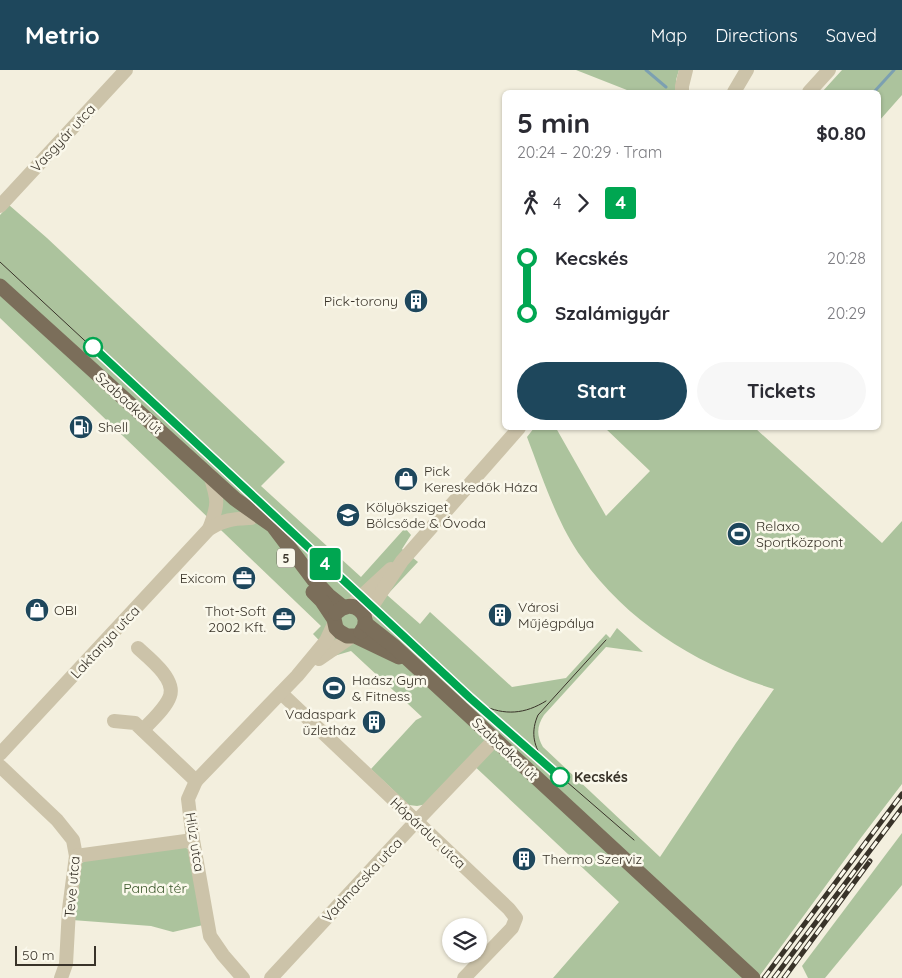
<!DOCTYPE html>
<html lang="en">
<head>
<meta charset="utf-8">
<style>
  body { margin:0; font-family:Quicksand,sans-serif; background:#f7f7f7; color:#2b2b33; height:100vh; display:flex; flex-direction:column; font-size:19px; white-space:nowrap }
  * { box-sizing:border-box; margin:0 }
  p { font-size:16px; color:#7c7c81 }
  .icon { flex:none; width:28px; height:28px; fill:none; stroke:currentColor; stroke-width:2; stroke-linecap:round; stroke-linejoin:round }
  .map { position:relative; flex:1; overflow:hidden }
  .details { position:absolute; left:502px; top:20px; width:379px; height:340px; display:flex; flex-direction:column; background:#fff; border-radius:8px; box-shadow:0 1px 4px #0004 }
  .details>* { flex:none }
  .badge { padding:0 10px; border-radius:4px; font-size:18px; line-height:32px }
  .tools { position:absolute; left:442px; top:848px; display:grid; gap:10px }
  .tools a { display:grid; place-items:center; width:45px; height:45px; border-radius:50%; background:#fff; box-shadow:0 1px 4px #0004; font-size:25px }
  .scale { position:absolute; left:15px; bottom:12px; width:81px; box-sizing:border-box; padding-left:5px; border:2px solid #393329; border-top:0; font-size:14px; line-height:18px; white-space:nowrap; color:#393329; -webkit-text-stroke:4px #faf8eb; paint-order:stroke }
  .map>.badge { position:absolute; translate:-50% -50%; box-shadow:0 0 0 2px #fff }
  .legs { display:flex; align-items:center; gap:8px; height:55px; padding:0 15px; font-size:16px }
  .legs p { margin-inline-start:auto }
  .head { display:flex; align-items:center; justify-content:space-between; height:85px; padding:0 15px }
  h1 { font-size:28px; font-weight:800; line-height:38px }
  .action { display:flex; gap:10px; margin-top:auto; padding:10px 15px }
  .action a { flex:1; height:58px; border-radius:30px; background:#1e475c; color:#fff; font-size:20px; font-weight:800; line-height:58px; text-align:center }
  .action a+a { background:#f7f7f7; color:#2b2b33 }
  ul { padding:0 15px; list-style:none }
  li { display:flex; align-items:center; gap:18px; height:55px; font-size:19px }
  li i { display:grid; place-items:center; width:8px; height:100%; margin:0 6px; background:currentColor }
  li i::after { content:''; width:12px; height:12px; margin:-6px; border:4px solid; border-radius:50%; background:#fff }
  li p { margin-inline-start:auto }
  li:first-child i { background:linear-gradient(#0000 50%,currentColor 0) }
  li:last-child i { background:linear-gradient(currentColor 50%,#0000 0) }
  header { display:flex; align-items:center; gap:30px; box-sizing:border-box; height:70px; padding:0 25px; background:#1e475c; color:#fff }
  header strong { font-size:24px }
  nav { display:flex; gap:28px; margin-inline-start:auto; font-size:18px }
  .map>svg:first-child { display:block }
  .green { fill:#acc39d }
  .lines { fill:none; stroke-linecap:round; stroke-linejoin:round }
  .stream { stroke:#7ca0b1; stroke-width:3 }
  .minor { stroke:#ccc3a9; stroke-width:14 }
  .major { stroke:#7b6e5a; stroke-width:15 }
  .tram { stroke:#393329; stroke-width:1 }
  .rail-casing { stroke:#393329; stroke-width:5 }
  .rail { stroke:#faf8eb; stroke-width:3; stroke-dasharray:9; stroke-linecap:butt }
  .line-1-casing { stroke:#fff; stroke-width:11 }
  .line-1 { stroke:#00a651; stroke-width:8 }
  .stop-1-dot { fill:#fff; stroke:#00a651; stroke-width:2.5 }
  .labels { text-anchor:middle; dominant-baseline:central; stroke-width:5; stroke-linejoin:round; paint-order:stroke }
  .shield { fill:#faf8eb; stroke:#736e63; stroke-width:1 }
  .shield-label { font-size:12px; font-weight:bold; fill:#393329 }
  .street-label { font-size:14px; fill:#393329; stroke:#faf8eb }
  .poi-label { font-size:14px; fill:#393329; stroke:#faf8eb; text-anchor:start }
  .stop-label { font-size:14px; font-weight:bold; fill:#393329; stroke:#faf8eb; text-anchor:start }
  .park-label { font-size:14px; fill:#3c582c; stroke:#faf8eb }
</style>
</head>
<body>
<header>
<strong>Metrio</strong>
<nav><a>Map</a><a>Directions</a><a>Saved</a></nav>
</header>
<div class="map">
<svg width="902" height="908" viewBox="0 0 902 908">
  <rect width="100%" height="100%" fill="#f3efde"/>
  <!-- green -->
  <g class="green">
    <path d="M576 0H679L676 10V22H632Z"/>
    <path d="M842 0H902V25L879 51V22H822Z"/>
    <path d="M9 135 47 168 285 392 261 416 361 507 405 458 411 465 402 479 418 492 387 525 420 554 430 542 512 617 566 608 606 564 610 568 617 558 643 582 606 577 544 645C537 656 536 665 543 677L660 787 736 673 774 619C699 596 628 553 582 488 557 454 542 406 527 367L534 358H556L606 446 650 401 605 358H755L882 473 902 451V714L860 769 758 908H553L619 832 469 691 427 734 417 736 409 735 371 699 416 650 422 647 351 581 334 586 313 564 321 556 0 248V145Z"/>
    <path d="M902 763V815L825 908H808L802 896Z"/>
    <path d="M185 777 189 780 203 855 173 862 151 856 72 850 80 794 87 790Z"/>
  </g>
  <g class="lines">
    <!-- stream -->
    <g class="stream">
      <path d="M646 0 666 17"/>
      <path d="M874 22 894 0"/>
    </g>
    <!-- minor -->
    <g class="minor">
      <path d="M682 22V16L686 0"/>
      <path d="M734 22 747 0"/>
      <path d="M809 22 829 0"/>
      <path d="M0 136 126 0"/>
      <path d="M209 459C219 434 218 430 210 405"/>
      <path d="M351 536 391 499"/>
      <path d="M365 547 402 491 519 358"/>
      <path d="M138 578C149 588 176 609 170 626 166 638 152 650 143 660"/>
      <path d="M319 589 351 567"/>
      <path d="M281 623 509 839 516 848 512 858 464 908"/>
      <path d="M114 651 135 653 196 711"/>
      <path d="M0 684 209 459C225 449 233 449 251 448"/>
      <path d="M0 696 57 750 73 770 76 786 69 839 66 894 61 908"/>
      <path d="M76 786 193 770"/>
      <path d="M243 908 223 885 210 866 193 770 188 729 196 711 297 606 326 571 334 554"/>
      <path d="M271 908 409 759 495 669"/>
    </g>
    <!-- major -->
    <g class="major">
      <path d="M0 216 235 429 273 456 313 509 328 525 343 537"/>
      <path d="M313 522 322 531 334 549 336 558 340 562 347 566H355L399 587"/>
      <path d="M336 543C351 526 375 545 361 562"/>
      <path d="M366 554 395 577 753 908"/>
    </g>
    <!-- tram -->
    <g class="tram">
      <path d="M0 192 470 628 634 770"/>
      <path d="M482 635C505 646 525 644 546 631"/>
      <path d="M542 688C533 674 531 661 538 645L606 570"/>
    </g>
    <!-- rail casing -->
    <g class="rail-casing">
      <g id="rail">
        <path d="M764 908 902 724"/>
        <path d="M774 908 902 738"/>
        <path d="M784 908 870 791"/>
      </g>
    </g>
    <!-- rail -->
    <use href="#rail" class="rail"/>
  </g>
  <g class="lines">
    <!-- line-1 casing -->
    <g class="line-1-casing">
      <path id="line-1" d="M93 277 470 628 560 707"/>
    </g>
    <!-- line-1 -->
    <use href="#line-1" class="line-1"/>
  </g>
  <!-- icons -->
  <defs>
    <g id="building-disc" transform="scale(1.25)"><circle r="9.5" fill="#1e475c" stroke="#faf8eb"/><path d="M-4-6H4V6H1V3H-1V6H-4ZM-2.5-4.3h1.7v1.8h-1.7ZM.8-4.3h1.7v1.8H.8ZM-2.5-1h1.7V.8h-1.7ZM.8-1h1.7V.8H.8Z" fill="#fff"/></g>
    <g id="fuel-disc" transform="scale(1.25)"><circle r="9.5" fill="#1e475c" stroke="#faf8eb"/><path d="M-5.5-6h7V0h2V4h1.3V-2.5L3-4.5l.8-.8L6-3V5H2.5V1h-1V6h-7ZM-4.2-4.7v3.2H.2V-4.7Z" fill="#fff"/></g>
    <g id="shop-disc" transform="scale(1.25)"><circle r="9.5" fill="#1e475c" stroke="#faf8eb"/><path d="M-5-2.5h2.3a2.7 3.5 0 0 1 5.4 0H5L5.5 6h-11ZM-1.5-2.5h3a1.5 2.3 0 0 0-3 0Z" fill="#fff"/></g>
    <g id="school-disc" transform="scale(1.25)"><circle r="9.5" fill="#1e475c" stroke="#faf8eb"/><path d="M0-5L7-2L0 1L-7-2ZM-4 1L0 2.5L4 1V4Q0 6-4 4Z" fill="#fff"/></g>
    <g id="stadium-disc" transform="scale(1.25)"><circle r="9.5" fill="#1e475c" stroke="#faf8eb"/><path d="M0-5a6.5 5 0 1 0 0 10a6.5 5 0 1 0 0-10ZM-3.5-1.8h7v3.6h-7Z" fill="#fff"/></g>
    <g id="office-disc" transform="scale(1.25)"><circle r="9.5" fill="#1e475c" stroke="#faf8eb"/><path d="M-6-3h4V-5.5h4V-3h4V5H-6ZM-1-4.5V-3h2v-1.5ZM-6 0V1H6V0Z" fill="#fff"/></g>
  </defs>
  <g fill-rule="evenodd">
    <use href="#building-disc" x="416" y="231"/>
    <use href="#fuel-disc" x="81" y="357"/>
    <use href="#shop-disc" x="406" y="409"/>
    <use href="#school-disc" x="348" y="445"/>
    <use href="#stadium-disc" x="739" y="464"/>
    <use href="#office-disc" x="244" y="508"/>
    <use href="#shop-disc" x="37" y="540"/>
    <use href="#building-disc" x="500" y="545"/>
    <use href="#office-disc" x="284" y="549"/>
    <use href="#stadium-disc" x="334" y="618"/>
    <use href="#building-disc" x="374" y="652"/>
    <use href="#building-disc" x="524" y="789"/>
  </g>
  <!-- markers -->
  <g class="stop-1-dot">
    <circle cx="93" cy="277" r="9"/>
    <circle cx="560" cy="707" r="9"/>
  </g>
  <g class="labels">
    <!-- shield labels -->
    <rect class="shield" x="277" y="478.5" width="18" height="19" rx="4"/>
    <g class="shield-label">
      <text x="286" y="488">5</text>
    </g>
    <!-- street labels -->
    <g class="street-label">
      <text transform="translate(63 68) rotate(-47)">Vasgyár utca</text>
      <text transform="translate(129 333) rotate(42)">Szabadkai út</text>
      <text transform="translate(105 572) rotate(-47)">Laktanya utca</text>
      <text transform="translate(505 679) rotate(43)">Szabadkai út</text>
      <text transform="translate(428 763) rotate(43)">Hópárduc utca</text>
      <text transform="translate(195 772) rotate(81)">Hiúz utca</text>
      <text transform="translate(362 810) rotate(-47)">Vadmacska utca</text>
      <text transform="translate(72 817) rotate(-85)">Teve utca</text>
    </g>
    <!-- poi labels -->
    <g class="poi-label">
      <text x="398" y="231" text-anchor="end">Pick-torony</text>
      <text x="98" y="357">Shell</text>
      <text x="424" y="401">Pick<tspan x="424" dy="16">Kereskedők Háza</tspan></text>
      <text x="366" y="437">Kölyöksziget<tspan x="366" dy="16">Bölcsőde &amp; Óvoda</tspan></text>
      <text x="756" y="456">Relaxo<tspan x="756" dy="16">Sportközpont</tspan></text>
      <text x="226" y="508" text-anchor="end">Exicom</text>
      <text x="518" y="537">Városi<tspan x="518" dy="16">Műjégpálya</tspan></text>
      <text x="54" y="540">OBI</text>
      <text x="266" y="541" text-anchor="end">Thot-Soft<tspan x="266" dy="16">2002 Kft.</tspan></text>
      <text x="352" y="610">Haász Gym<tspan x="352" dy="16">&amp; Fitness</tspan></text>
      <text x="356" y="644" text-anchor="end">Vadaspark<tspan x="356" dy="16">üzletház</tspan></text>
      <text x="542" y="789">Thermo Szerviz</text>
    </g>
    <!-- stop labels -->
    <g class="stop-label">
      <text x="574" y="707">Kecskés</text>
    </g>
    <!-- park labels -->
    <g class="park-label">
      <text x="155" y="818">Panda tér</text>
    </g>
  </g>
</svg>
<div class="tools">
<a><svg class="icon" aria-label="layers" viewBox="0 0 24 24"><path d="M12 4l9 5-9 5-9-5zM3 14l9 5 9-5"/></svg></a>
</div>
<div class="scale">50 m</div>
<b class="badge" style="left:325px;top:494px;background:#00a651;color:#fff">4</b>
<section class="details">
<div class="head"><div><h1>5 min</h1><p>20:24 – 20:29 · Tram</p></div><b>$0.80</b></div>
<div class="legs"><svg class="icon" aria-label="walk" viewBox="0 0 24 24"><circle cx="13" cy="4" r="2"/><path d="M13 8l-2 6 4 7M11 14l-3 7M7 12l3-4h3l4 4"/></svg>4<svg class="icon" aria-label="forward" viewBox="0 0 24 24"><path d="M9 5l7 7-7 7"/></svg><b class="badge" style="background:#00a651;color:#fff">4</b></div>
<ul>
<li><i style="color:#00a651"></i><b>Kecskés</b><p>20:28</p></li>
<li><i style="color:#00a651"></i><b>Szalámigyár</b><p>20:29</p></li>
</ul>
<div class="action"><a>Start</a><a>Tickets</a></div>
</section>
</div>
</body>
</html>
